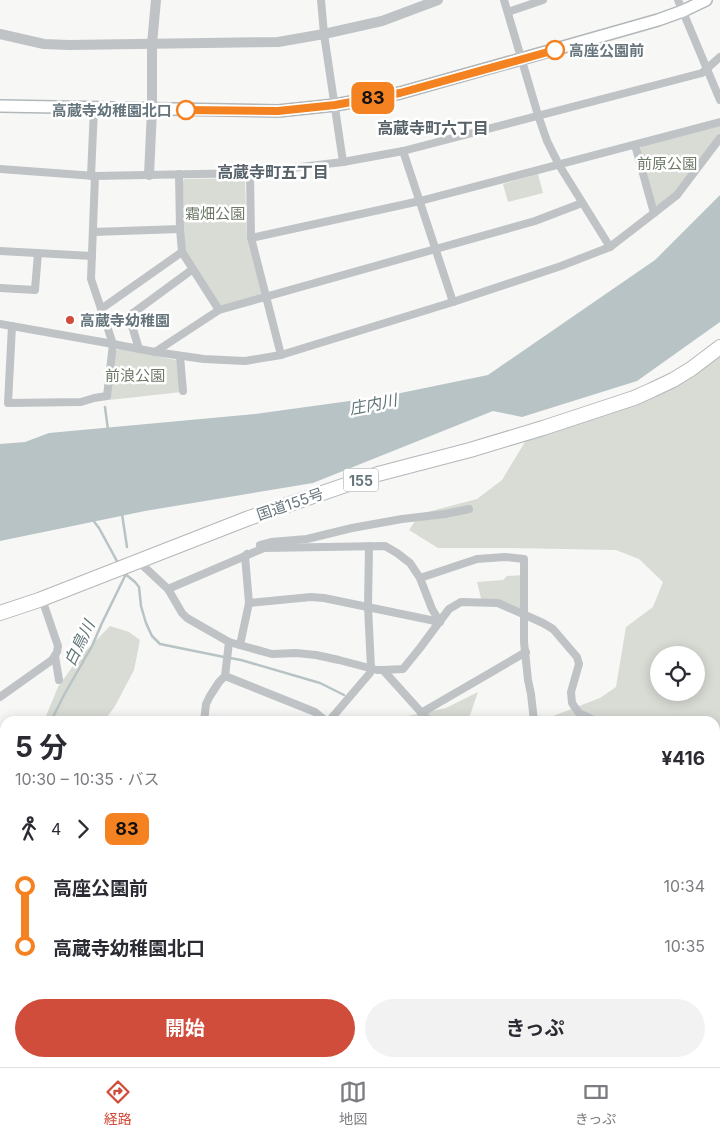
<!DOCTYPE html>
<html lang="ja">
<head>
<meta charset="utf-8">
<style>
  body { margin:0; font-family:Inter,"Noto Sans JP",sans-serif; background:#f2f2f3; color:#2b2b33; height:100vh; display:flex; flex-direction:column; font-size:19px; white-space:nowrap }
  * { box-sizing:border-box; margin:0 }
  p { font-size:16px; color:#7c7c81 }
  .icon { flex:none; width:28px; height:28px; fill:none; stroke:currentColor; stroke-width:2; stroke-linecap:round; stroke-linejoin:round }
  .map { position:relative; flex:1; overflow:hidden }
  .details { position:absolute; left:0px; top:716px; width:720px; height:351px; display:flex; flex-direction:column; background:#fff; border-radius:15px 15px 0 0; box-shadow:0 2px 12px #0003 }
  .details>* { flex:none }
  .badge { padding:0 10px; border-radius:8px; font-size:18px; line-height:32px }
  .controls { position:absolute; left:650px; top:646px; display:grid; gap:10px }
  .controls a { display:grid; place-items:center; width:55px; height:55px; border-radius:50%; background:#fff; box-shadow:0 2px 12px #0003; font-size:25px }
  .map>.badge { position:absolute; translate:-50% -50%; box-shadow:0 0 0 2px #fff }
  .legs { display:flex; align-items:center; gap:8px; height:55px; padding:0 15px; font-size:16px }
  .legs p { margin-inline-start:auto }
  .headline { display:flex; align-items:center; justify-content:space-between; height:85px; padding:0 15px }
  h1 { font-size:28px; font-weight:700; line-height:38px }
  .primary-button { display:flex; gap:10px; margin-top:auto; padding:10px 15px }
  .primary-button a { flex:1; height:58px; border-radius:30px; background:#d14d3b; color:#fff; font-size:20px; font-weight:700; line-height:58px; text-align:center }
  .primary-button a+a { background:#f2f2f3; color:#2b2b33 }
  ul { padding:0 15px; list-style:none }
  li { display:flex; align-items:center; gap:18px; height:60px; font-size:19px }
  li i { display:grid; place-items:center; width:8px; height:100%; margin:0 6px; background:currentColor }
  li i::after { content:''; width:12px; height:12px; margin:-6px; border:4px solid; border-radius:50%; background:#fff }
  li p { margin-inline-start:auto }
  li:first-child i { background:linear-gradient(#0000 50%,currentColor 0) }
  li:last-child i { background:linear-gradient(currentColor 50%,#0000 0) }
  .tab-bar { display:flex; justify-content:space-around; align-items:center; height:70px; border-top:1px solid #e1e1e2; background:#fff; font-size:14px; color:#7c7c81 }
  .tab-bar a { display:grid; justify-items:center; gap:2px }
  .tab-bar .on { color:#d14d3b }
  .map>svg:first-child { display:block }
  .built { fill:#e5e7e5 }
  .green { fill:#d8dcd4; fill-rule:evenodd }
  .water { fill:#b8c3c6 }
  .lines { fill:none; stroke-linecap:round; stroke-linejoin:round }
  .stream { stroke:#b8c3c6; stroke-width:2.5 }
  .secondary-casing { stroke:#b2b7ba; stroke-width:14 }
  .trunk-casing { stroke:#b3b7b9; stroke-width:16 }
  .minor { stroke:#bfc3c6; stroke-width:8 }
  .tertiary { stroke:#bfc3c6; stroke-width:10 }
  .secondary { stroke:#fff; stroke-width:11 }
  .trunk { stroke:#fff; stroke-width:14 }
  .line-1-casing { stroke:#fff; stroke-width:11 }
  .line-1 { stroke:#f58220; stroke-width:8 }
  .stop-1-dot { fill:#fff; stroke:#f58220; stroke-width:2.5 }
  .poi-dot { fill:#d14d3b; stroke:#fff; stroke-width:2 }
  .labels { text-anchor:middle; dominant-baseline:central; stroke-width:5; stroke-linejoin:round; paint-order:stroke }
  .shield { fill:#fff; stroke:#949ea3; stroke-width:1 }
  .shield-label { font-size:14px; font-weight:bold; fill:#66757c }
  .stop-label { font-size:15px; font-weight:bold; fill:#66757c; stroke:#fff; text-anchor:start }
  .park-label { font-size:15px; fill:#6e7a68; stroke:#fff }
  .poi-label { font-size:15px; font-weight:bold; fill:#66757c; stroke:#fff; text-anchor:start }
  .street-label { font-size:15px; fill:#66757c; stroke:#fff }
  .neighbourhood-label { font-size:16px; font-weight:bold; fill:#576368; stroke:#fff }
  .water-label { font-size:16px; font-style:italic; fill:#607478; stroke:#fff }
</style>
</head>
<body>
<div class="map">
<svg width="720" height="1067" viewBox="0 0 720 1067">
  <rect width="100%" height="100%" fill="#f7f7f5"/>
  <!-- built -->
  <path class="built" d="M116 1062 200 1063 203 1067H115Z"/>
  <!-- green -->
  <g class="green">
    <path d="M720 126V133L675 192 658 206 655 205 639 149 642 146Z"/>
    <path d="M538 174 543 193 508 202 503 184Z"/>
    <path d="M243 178 245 180 247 239 261 293 259 296 224 307 220 305 184 252 183 181 185 179Z"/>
    <path d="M119 349 176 360 178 362 181 392 109 400 115 351Z"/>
    <path d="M720 352V1067H586L583 1063 715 1062V721H540L600 698 616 687 626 627 653 607 663 582 639 559 616 550 512 548H438L409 530 420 514 477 499 502 480 528 437 590 414 644 401 668 390 693 374ZM659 655H696V692H659Z"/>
    <path d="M524 575V614L482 602 477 582 503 580 507 576Z"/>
    <path d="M110 626 129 632 140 640 134 670 115 706 104 721H44L58 687 78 659Z"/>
    <path d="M478 692 470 715 465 721H397L398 718 446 708Z"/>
    <path d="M5 924V994L0 996V929Z"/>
    <path d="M393 1062 401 1067H213L212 1063Z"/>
  </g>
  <!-- water -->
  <path class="water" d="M720 195V322L637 381 522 417 493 411 313 483 145 511 0 541V444L25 442 49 433 255 414 386 396 488 375 655 260Z"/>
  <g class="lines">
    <!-- stream -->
    <g class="stream">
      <path d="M105 407 108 430"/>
      <path d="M122 514 127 547"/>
      <path d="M92 519 99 528 118 563"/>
      <path d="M124 573 135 582 139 587 141 606 146 623 152 636 160 644 224 657"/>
      <path d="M230 658 241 660 320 683 344 695"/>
      <path d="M51 721 64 695 92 646 102 623 125 576 124 574"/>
    </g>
    <!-- secondary casing -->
    <g class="secondary-casing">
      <path id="secondary" d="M0 106 278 111 335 105 400 93 521 59 658 20 683 11 706 0"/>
    </g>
    <!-- trunk casing -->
    <g class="trunk-casing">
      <path id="trunk" d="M0 613 39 600 249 518 378 474 470 450 543 428 634 398 652 390 673 380 691 369 720 347"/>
    </g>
    <!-- minor -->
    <g class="minor">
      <path d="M321 0 324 34 343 162"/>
      <path d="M504 0 538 115 547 141 559 165 610 247"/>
      <path d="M678 0 720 100"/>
      <path d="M508 12 543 0"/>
      <path d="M403 151 453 302"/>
      <path d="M0 169 95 176 250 173 343 162 403 151 702 73 720 57"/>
      <path d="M250 173 251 238 281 355"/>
      <path d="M179 174 180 229 182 252 219 310"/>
      <path d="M91 176 94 108"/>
      <path d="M654 213 677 195 720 138"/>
      <path d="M93 232 180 229"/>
      <path d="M251 238 420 201 720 122"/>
      <path d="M0 251 92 256"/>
      <path d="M0 288 35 290 38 253"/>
      <path d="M101 309 182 252"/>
      <path d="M0 324 113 344 155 352 204 359 245 361 281 355 453 302 561 266 610 247 654 213 635 145"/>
      <path d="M12 326 8 403 81 402 94 398 107 396 113 344 91 279 95 176"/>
      <path d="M139 349 129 316 193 269"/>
      <path d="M155 352 219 310 535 221 582 203"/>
      <path d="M180 356 183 391"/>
      <path d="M260 545 271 542 307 539 352 528 402 519 445 514 469 509"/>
      <path d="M138 561 168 589 182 613 187 618 229 642 272 654 296 653 316 655 339 660 377 670H383L429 721"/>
      <path d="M420 578 477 559 505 557 524 559V642L528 680 531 694 534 721"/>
      <path d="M168 589 264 548 385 546 397 553 410 563 420 578 432 609 440 622"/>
      <path d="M249 603 311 597 324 598 440 622"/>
      <path d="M240 645 249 603 245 556 247 554"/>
      <path d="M55 656 59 680"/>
      <path d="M383 670 403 669 420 648 449 609 461 602 498 603 543 623 553 629 577 657 579 664 571 692 572 703 579 713 596 721"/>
      <path d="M225 676 315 712 326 721"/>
      <path d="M0 697 52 660 57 652 58 646 42 599"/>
      <path d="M421 713 526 652"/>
      <path d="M204 721 206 704 210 696 219 682 225 676 229 642"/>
      <path d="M329 721 370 673 371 668 368 607 369 546"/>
      <path d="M715 797H720"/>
      <path d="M207 1062 209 1067"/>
      <path d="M548 1062 552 1067"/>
      <path d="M93 1067 94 1062"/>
      <path d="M125 1067 126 1062"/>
      <path d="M403 1067 404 1062"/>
    </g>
    <!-- tertiary -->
    <g class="tertiary">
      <path d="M0 34 44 44 69 45 278 42 324 34 382 21 438 0"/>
      <path d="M149 175 152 110V44L156 0"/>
      <path d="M0 892 5 899"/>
      <path d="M36 1067V1062"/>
    </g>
    <!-- secondary -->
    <use href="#secondary" class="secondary"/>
    <!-- trunk -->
    <use href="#trunk" class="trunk"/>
  </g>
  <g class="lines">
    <!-- line-1 casing -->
    <g class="line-1-casing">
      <path id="line-1" d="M186 110 278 111 335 105 400 93 555 50"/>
    </g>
    <!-- line-1 -->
    <use href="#line-1" class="line-1"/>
  </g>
  <!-- markers -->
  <g class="stop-1-dot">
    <circle cx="555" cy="50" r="9"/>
    <circle cx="186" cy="110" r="9"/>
  </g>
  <circle class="poi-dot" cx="70" cy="320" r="5"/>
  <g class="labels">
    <!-- shield labels -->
    <rect class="shield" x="343.5" y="468.5" width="35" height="23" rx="4"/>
    <g class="shield-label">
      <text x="361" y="480">155</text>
    </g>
    <!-- stop labels -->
    <g class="stop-label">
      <text x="569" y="50">高座公園前</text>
      <text x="172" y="110" text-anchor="end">高蔵寺幼稚園北口</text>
    </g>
    <!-- park labels -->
    <g class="park-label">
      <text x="667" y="163">前原公園</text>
      <text x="215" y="213">霜畑公園</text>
      <text x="135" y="375">前浪公園</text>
    </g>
    <!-- poi labels -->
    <g class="poi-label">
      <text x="80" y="320">高蔵寺幼稚園</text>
    </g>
    <!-- street labels -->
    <g class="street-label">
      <text transform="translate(290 504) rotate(-19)">国道155号</text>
    </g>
    <!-- neighbourhood labels -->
    <g class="neighbourhood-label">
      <text x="433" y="128">高蔵寺町六丁目</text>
      <text x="273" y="172">高蔵寺町五丁目</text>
    </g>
    <!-- water labels -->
    <g class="water-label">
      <text transform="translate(373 404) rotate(-11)">庄内川</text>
      <text transform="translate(79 643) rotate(-64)">白鳥川</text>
    </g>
  </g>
</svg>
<div class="controls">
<a><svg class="icon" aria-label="locate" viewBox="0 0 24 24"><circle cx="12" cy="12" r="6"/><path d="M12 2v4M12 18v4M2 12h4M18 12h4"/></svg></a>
</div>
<b class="badge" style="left:373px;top:98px;background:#f58220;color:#111">83</b>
<section class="details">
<div class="headline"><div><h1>5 分</h1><p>10:30 – 10:35 · バス</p></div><b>¥416</b></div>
<div class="legs"><svg class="icon" aria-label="walk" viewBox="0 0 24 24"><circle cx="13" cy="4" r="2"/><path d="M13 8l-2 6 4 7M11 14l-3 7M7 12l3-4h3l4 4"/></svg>4<svg class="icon" aria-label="forward" viewBox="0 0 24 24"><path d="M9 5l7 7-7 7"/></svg><b class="badge" style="background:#f58220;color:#111">83</b></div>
<ul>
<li><i style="color:#f58220"></i><b>高座公園前</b><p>10:34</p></li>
<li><i style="color:#f58220"></i><b>高蔵寺幼稚園北口</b><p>10:35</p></li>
</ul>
<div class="primary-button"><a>開始</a><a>きっぷ</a></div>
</section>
</div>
<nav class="tab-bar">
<a class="on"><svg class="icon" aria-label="directions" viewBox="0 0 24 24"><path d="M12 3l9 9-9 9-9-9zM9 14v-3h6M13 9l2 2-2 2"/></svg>経路</a>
<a><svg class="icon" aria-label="map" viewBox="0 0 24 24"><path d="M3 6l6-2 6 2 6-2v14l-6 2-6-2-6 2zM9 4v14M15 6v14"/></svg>地図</a>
<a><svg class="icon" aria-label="tickets" viewBox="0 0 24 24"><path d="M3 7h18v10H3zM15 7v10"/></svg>きっぷ</a>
</nav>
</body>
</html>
